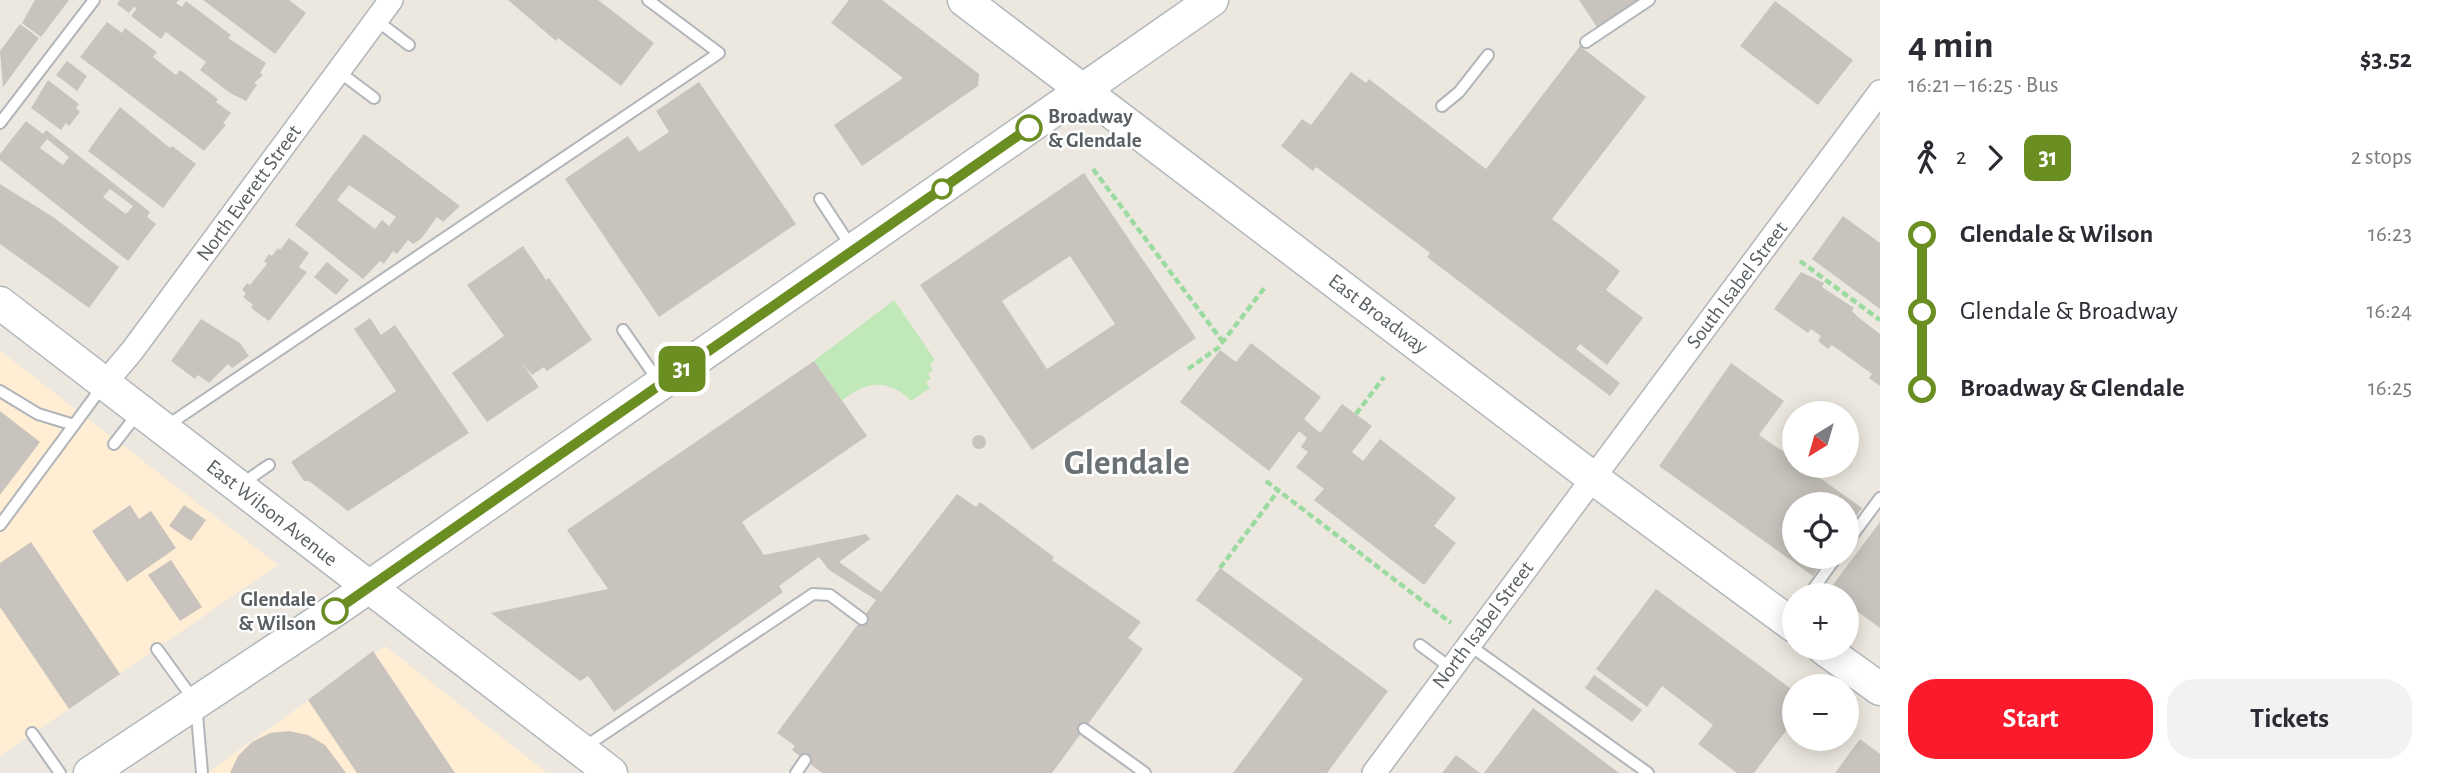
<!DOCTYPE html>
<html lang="en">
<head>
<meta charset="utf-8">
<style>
  body { margin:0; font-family:"Alegreya Sans",sans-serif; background:#f2f2f3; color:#2b2b33; height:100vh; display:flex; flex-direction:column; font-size:26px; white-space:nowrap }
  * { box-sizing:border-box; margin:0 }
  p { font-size:23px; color:#7c7c81 }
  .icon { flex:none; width:38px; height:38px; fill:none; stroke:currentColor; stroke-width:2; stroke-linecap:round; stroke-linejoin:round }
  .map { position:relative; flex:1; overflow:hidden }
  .details { display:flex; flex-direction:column; background:#fff; width:560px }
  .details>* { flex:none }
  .badge { padding:0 14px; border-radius:10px; font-size:24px; line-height:46px }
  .needle { width:46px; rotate:217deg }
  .tools { position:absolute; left:1782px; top:401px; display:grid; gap:14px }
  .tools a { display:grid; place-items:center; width:77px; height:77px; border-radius:50%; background:#fff; box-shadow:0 4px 18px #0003; font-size:35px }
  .map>.badge { position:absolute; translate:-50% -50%; box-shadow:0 0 0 4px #fff }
  .legs { display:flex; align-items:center; gap:10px; height:77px; padding:0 28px; font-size:23px }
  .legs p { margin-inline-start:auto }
  .summary { display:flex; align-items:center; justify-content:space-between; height:119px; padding:0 28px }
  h1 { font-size:38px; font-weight:700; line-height:52px }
  .primary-button { display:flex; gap:14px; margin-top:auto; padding:14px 28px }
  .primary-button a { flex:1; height:80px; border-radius:28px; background:#f91a2b; color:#fff; font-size:28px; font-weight:700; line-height:80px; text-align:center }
  .primary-button a+a { background:#f2f2f3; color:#2b2b33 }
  ul { padding:0 28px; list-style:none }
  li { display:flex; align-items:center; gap:24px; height:77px; font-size:26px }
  li i { display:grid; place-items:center; width:10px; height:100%; margin:0 9px; background:currentColor }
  li i::after { content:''; width:18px; height:18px; margin:-9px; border:5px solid; border-radius:50%; background:#fff }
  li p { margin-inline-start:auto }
  li:first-child i { background:linear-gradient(#0000 50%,currentColor 0) }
  li:last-child i { background:linear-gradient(currentColor 50%,#0000 0) }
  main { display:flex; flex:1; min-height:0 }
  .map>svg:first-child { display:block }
  .commercial { fill:#ffeed3 }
  .green { fill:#c0e8b9 }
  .building { fill:#c8c3bd; fill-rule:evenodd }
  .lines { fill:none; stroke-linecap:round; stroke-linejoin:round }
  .lane-casing { stroke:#b1b5b9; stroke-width:14 }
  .street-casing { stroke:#b1b5b9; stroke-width:26 }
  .secondary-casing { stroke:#b2b7bc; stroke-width:35 }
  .path { stroke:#9bdba2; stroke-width:4.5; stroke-dasharray:7 3.5; stroke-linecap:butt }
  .lane { stroke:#fff; stroke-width:10 }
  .street { stroke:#fff; stroke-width:23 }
  .secondary { stroke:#fff; stroke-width:32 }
  .line-1-casing { stroke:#fff; stroke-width:16 }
  .line-1 { stroke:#6b8e23; stroke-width:10 }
  .stop-1-dot { fill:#fff; stroke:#6b8e23; stroke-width:3.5 }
  .labels { text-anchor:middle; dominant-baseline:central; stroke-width:5; stroke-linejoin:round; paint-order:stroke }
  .stop-label { font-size:21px; font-weight:bold; fill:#585e62; stroke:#fff; text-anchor:start }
  .street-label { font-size:21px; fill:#585e62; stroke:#fff }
  .town-label { font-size:35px; font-weight:bold; fill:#697174; stroke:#fff }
</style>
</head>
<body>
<main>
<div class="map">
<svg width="1880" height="773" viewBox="0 0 1880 773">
  <rect width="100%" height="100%" fill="#ede8df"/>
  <!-- commercial -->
  <g class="commercial">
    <path d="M0 351 278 565 0 756Z"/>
    <path d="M385 646 547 773H207Z"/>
  </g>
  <!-- green -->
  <path class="green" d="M894 300 935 360 930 364 933 370 928 374 931 379 926 382 930 388 911 401C889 378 865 381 842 401L814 361Z"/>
  <!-- building -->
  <g class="building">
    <path d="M35 0H69L41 37 22 23Z"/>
    <path d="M120 0H179L176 3 182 7 186 1 231 35 228 38 266 63 260 73 263 75 254 83 257 85 246 101 230 93 200 70 206 62 166 32 161 39 131 16 137 8 134 7 129 13 117 4Z"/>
    <path d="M203 0H289L306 13 275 54Z"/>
    <path d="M508 0H598L654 43 621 86 558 38 556 41Z"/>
    <path d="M849 0H882L979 74 978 86 862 166 834 125 903 78 831 23Z"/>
    <path d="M1579 0H1637L1597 27Z"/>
    <path d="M1775 1 1853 60 1818 105 1740 46Z"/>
    <path d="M107 22 122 33 125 28 157 52 153 57 176 75 180 70 218 99 216 102 231 113 223 123 226 125 204 151 80 57Z"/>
    <path d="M20 24 39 38 3 87 0 51Z"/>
    <path d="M1580 46 1646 97 1552 219 1620 271 1606 290 1643 318 1607 365 1580 344 1576 349 1620 383 1610 396 1427 257 1430 253 1316 167 1313 171 1281 146 1302 119 1311 125 1351 72 1366 83 1369 79 1486 169Z"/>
    <path d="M67 61 87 76 77 91 56 75Z"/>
    <path d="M48 80 79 104 76 108 80 112 69 126 66 123 61 130 31 108Z"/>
    <path d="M699 82 796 224 659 317 565 179 628 136 639 152 669 132 656 111Z"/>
    <path d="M120 107 170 148 172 146 196 164 163 208 88 151Z"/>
    <path d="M26 121 43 134 46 130 150 212 147 217 156 224 128 261 0 160V154ZM47 139 69 157 63 165 40 148ZM110 189 133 206 126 214 103 197Z"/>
    <path d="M364 134 460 206 443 222 437 217 421 239 413 244 408 240 397 254 393 251 384 264 380 261 363 279 295 225ZM349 185 396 217 389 226 382 220 375 229 337 200Z"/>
    <path d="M1084 173 1196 338 1032 450 920 285ZM1070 256 1115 324 1047 369 1002 301Z"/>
    <path d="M0 184 53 217 119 267 89 308 0 244Z"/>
    <path d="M1843 216 1880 243V309L1812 259Z"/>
    <path d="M289 238 309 253 299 267 307 272 269 321 251 308 253 305 243 297 246 293 242 290 247 283 250 285 267 264 264 261 269 254 272 256 278 248 280 250Z"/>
    <path d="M523 246 546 280 549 278 592 340 547 371 544 367 532 375 521 362 539 387 487 422 452 373 504 336 467 285Z"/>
    <path d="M327 262 349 280 336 295 314 277Z"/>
    <path d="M1801 272 1824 283 1822 287 1854 308 1852 311 1859 318 1880 334V386L1869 378 1872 374 1832 345 1828 349 1818 341 1821 336 1811 329 1808 333 1774 309Z"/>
    <path d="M370 318 381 335 395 325 469 433 348 511 309 481H304L291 462 396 391 354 329Z"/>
    <path d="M201 319 240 343 249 356 232 368 228 364 209 383 198 375 195 379 171 361Z"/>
    <path d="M1251 343 1321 397 1304 419 1320 433 1342 404 1372 426 1352 452 1363 461 1380 439 1456 498 1434 526 1456 543 1424 585 1314 500 1324 489 1296 467 1308 452 1301 447 1307 438 1299 431 1269 471 1180 402 1220 350 1236 362Z"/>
    <path d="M814 361 867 436 742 522 764 555 866 534 870 539 839 562 881 592 957 494 976 507 980 502 1054 557 1052 560 1141 622 1128 638 1143 649 1052 773H822L792 750 795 746 777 733 876 600 829 570 819 557 779 586 783 592 614 712 588 676 580 681 491 613 608 589 567 530Z"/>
    <path d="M1731 363 1784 401 1759 435 1794 459V466H1803L1862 508 1846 530V504H1794V556H1827L1813 576 1659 466Z"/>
    <path d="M0 411 40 442 0 495Z"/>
    <circle cx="979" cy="442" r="7"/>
    <path d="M130 505 139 519 151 511 176 548 127 582 92 531Z"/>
    <path d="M184 505 206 520 191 541 169 526Z"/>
    <path d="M1880 522V628L1846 603V595H1836L1829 590Z"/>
    <path d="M31 542 120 674 69 709 0 607V563Z"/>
    <path d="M171 560 202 607 180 621 148 575Z"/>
    <path d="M1220 568 1388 691 1327 773H1233L1303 679 1196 600Z"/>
    <path d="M1656 589 1794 691V720L1754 773H1737L1698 744 1713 725 1662 686 1647 707 1596 669Z"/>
    <path d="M373 651 455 773H357L308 700Z"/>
    <path d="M1594 675 1642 710 1632 722 1585 688Z"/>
    <path d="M1533 708 1619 773H1484Z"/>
    <path d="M289 731 308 735 325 745 346 773H230L238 756 252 742 270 733Z"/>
    <path d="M1860 739 1880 754V773H1835Z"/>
    <path d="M1456 755 1480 773H1442Z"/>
  </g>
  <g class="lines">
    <!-- lane casing -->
    <g class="lane-casing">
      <g id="lane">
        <path d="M376 20 409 45"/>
        <path d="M1586 42 1649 0"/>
        <path d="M338 71 374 98"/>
        <path d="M1442 106 1459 92 1488 55"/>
        <path d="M0 123 94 0"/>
        <path d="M820 199 852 248"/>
        <path d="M623 330 659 382"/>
        <path d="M0 391 38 414 74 425"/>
        <path d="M165 427 719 53 648 0"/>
        <path d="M114 444 138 413"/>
        <path d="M240 485 269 465"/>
        <path d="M0 525 102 387"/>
        <path d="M1846 544 1880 498"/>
        <path d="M1809 595 1837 556"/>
        <path d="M1420 645 1451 668"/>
        <path d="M1469 645 1648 773"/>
        <path d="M157 649 196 703 202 773"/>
        <path d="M1084 729 1145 773"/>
        <path d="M32 733 60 773"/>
        <path d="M583 748 813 594 830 595 862 619"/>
        <path d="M796 773 805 760"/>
      </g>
    </g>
    <!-- street casing -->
    <g class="street-casing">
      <g id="street">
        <path d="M104 384 132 351 391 0"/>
        <path d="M1374 773 1880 92"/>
      </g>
    </g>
    <!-- secondary casing -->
    <g class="secondary-casing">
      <g id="secondary">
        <path d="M964 0 1593 478 1794 626"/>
        <path d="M0 303 611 773"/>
        <path d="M1823 648 1880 689"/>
        <path d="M90 773 340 607 1212 0"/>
      </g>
    </g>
    <!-- path -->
    <g class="path">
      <path d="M1093 169 1223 342"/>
      <path d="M1800 261 1880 320"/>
      <path d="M1188 369 1218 348 1266 286"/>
      <path d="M1356 414 1384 377"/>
      <path d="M1266 481 1451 623"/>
      <path d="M1220 568 1278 491"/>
    </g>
    <!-- lane -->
    <use href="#lane" class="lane"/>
    <!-- street -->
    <use href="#street" class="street"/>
    <!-- secondary -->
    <use href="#secondary" class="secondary"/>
  </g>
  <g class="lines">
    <!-- line-1 casing -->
    <g class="line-1-casing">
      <path id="line-1" d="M335 611 1029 128"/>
    </g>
    <!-- line-1 -->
    <use href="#line-1" class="line-1"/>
  </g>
  <!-- markers -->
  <g class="stop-1-dot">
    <circle cx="1029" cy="128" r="12"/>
    <circle cx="942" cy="189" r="9"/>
    <circle cx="335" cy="611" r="12"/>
  </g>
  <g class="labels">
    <!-- stop labels -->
    <g class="stop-label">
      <text x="1048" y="116">Broadway<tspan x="1048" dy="24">&amp; Glendale</tspan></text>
      <text x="316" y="599" text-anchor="end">Glendale<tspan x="316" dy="24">&amp; Wilson</tspan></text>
    </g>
    <!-- street labels -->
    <g class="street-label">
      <text transform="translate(249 193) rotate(-54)">North Everett Street</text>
      <text transform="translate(1737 285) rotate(-53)">South Isabel Street</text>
      <text transform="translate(1378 314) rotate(37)">East Broadway</text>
      <text transform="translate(272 513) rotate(38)">East Wilson Avenue</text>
      <text transform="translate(1483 625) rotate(-53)">North Isabel Street</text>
    </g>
    <!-- town labels -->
    <g class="town-label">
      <text x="1127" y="463">Glendale</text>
    </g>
  </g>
</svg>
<div class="tools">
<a><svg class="needle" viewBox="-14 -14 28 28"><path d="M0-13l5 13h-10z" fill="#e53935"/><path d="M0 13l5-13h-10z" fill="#7c7c81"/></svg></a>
<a><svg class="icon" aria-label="locate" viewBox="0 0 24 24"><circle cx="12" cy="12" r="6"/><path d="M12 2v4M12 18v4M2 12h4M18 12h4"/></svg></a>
<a>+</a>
<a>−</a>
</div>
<b class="badge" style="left:682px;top:369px;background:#6b8e23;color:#fff">31</b>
</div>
<section class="details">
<div class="summary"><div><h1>4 min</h1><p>16:21 – 16:25 · Bus</p></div><b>$3.52</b></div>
<div class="legs"><svg class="icon" aria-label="walk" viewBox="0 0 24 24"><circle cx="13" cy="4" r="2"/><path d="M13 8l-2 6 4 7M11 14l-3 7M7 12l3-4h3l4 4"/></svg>2<svg class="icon" aria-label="forward" viewBox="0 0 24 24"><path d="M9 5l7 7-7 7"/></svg><b class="badge" style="background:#6b8e23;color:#fff">31</b><p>2 stops</p></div>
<ul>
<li><i style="color:#6b8e23"></i><b>Glendale &amp; Wilson</b><p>16:23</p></li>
<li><i style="color:#6b8e23"></i><span>Glendale &amp; Broadway</span><p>16:24</p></li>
<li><i style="color:#6b8e23"></i><b>Broadway &amp; Glendale</b><p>16:25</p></li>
</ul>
<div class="primary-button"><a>Start</a><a>Tickets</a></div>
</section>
</main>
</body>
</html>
